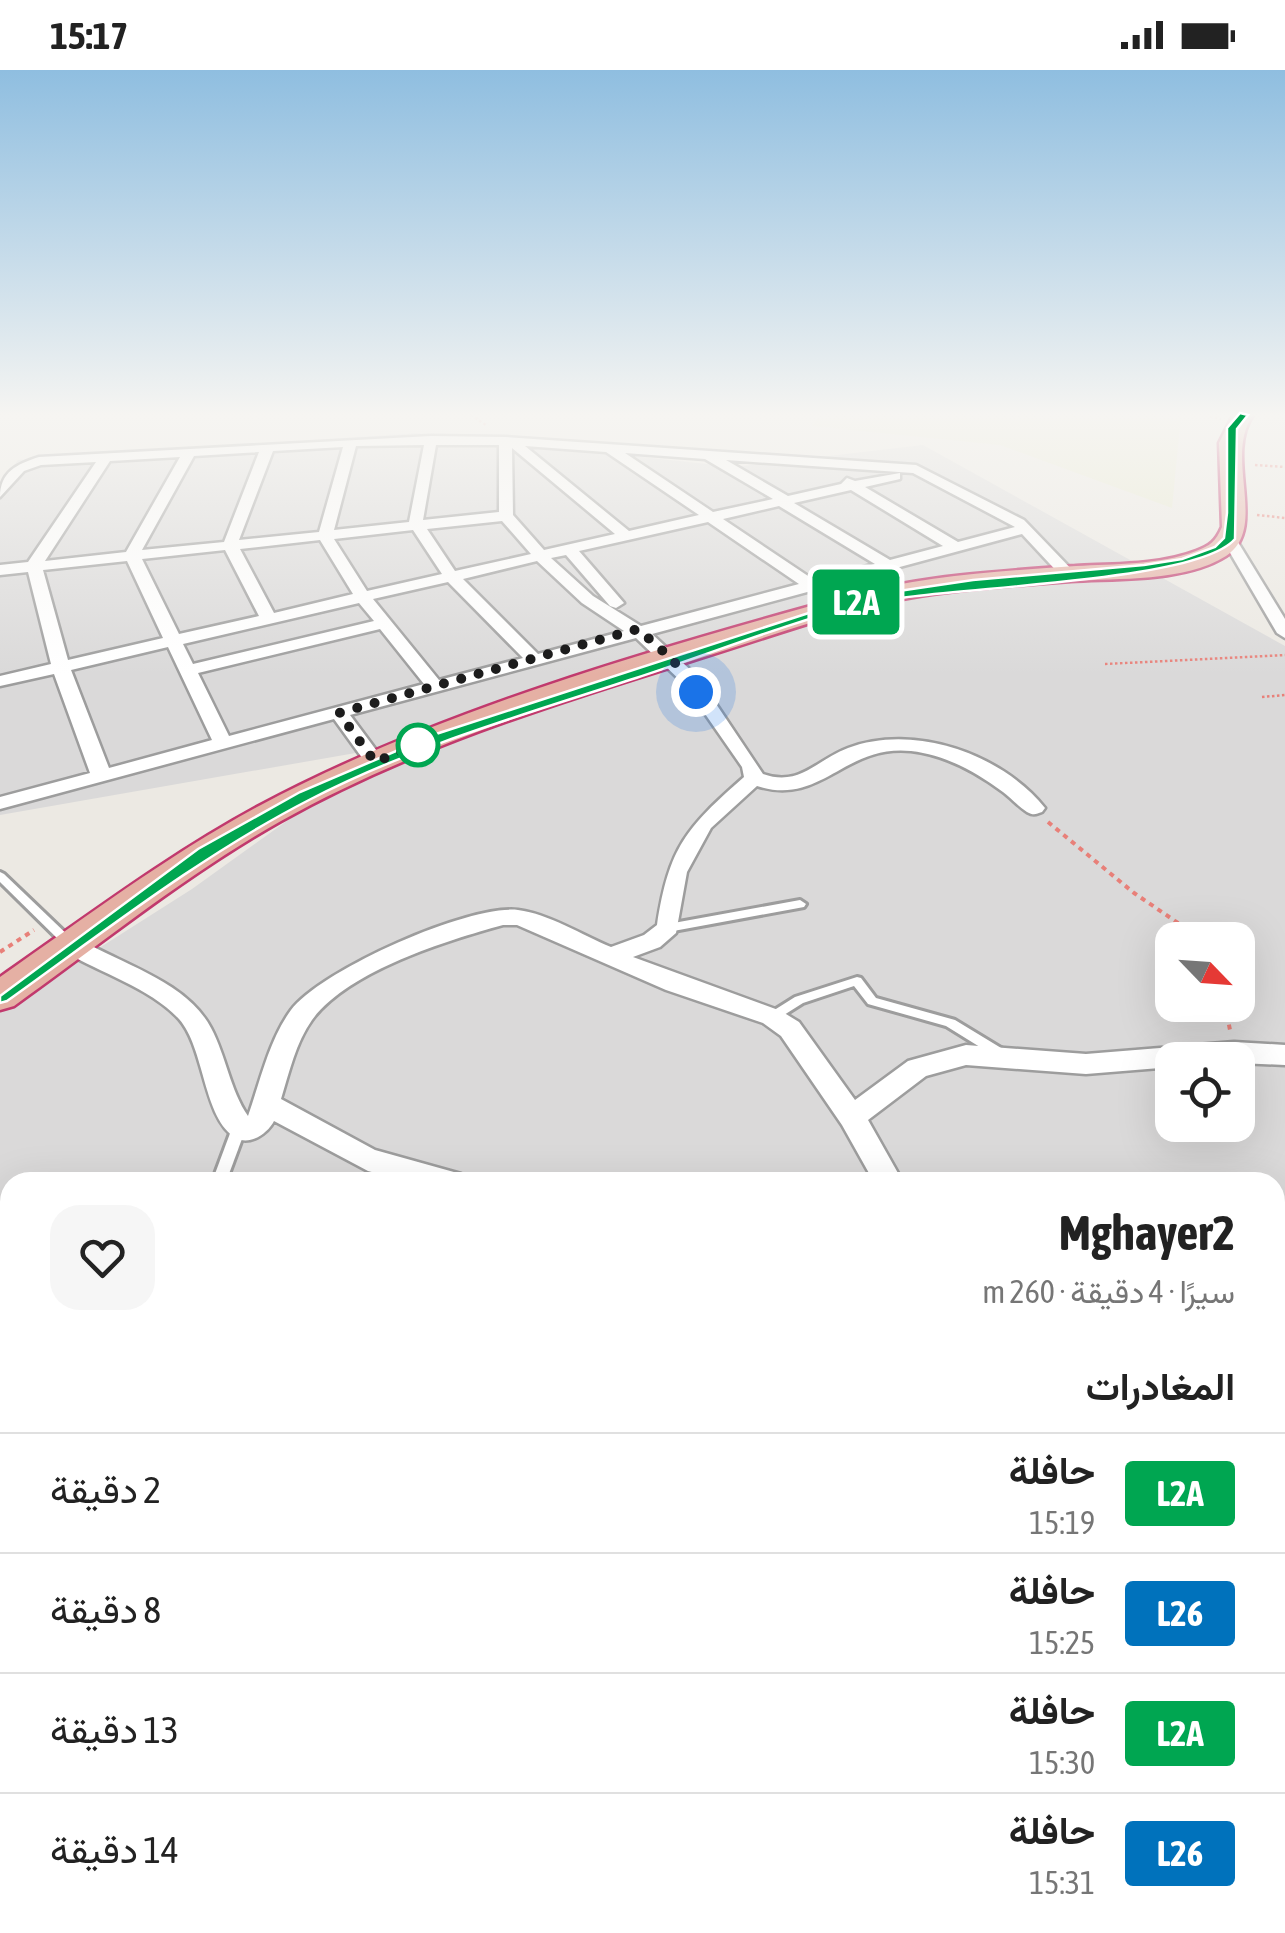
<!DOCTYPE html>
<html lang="ar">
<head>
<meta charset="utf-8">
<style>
  body { margin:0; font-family:"Asap Condensed",Vazirmatn,sans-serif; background:#f6f6f6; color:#222; direction:rtl; height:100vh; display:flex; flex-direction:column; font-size:38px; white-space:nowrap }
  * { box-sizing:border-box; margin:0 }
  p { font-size:32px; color:#767676 }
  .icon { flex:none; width:55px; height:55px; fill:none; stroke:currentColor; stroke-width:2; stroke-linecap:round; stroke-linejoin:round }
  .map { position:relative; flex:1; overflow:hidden; direction:ltr }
  .side { position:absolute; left:0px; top:1102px; width:1285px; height:762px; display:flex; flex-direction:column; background:#fff; border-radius:30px 30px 0 0; box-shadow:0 10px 40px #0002; direction:rtl }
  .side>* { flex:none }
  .badge { padding:0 20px; border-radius:8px; font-size:35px; line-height:65px }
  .needle { width:65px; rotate:115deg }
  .fabs { position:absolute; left:1155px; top:852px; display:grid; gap:20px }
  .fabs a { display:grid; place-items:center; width:100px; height:100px; border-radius:20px; background:#fff; box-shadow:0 10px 40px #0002; font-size:50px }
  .you { position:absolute; width:50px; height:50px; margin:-25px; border:8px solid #fff; border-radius:50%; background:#1a73e8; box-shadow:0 0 0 15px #1a73e833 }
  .map>.badge { position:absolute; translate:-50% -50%; box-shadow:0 0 0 5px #fff }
  h2 { padding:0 50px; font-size:38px; line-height:90px }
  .round { display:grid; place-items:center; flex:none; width:105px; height:105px; border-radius:30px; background:#f6f6f6 }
  .headline { display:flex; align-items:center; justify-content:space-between; height:170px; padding:0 50px }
  h1 { font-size:48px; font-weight:700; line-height:75px }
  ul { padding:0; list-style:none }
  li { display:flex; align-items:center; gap:30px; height:120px; padding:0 50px; border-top:2px solid #e0e0e0 }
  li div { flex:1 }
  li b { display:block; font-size:38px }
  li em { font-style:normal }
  li .badge { min-width:110px; font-weight:700; text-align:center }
  .status { display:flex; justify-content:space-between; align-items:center; height:70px; padding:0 50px; background:#fff; direction:ltr }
  .status svg { height:28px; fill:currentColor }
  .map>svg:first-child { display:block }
  .residential { fill:#dad9d9; fill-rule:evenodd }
  .farmland { fill:#e8e9d0 }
  .forest { fill:#abc69d }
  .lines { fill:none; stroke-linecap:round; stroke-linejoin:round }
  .service-casing { stroke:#9d9d9d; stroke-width:6 }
  .minor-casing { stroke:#9d9d9d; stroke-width:5 }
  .trunk-casing { stroke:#c1396d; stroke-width:5 }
  .path-far2 { stroke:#e88079; stroke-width:2.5; stroke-dasharray:2.5 2.5; stroke-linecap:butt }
  .path-far1 { stroke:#e88079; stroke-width:4; stroke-dasharray:5 5; stroke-linecap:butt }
  .path { stroke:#e88079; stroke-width:6; stroke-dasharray:8 8; stroke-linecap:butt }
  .service { fill:#fff; fill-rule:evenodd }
  .minor { fill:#fff; fill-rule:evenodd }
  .trunk { fill:#e5b0a4; fill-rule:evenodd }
  .line { fill:#00a651; stroke:#fff; stroke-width:2.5 }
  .walk { stroke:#1c1c1c; stroke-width:10; stroke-dasharray:0 18 }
  .stop-dot { fill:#fff; stroke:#00a651; stroke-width:5 }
</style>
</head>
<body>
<div class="status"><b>15:17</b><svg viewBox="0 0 49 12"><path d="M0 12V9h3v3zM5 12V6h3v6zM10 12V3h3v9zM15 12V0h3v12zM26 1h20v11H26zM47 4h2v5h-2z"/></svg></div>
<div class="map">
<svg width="1285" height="1863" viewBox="0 0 1285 1863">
  <rect width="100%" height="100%" fill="#ece9e3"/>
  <!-- residential -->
  <path class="residential" d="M416 363 735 397 923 375 1285 576V1863H587L555 1855H1275V1112H10V1804L0 1803V941L192 819 390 677 0 745V413L18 390ZM1172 870H1238V935H1172ZM1172 990H1238V1055H1172Z"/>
  <!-- farmland -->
  <path class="farmland" d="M820 345H1181L1172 438 1000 375 812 356Z"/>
  <!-- forest -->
  <path class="forest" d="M10 1499V1855H1153L1161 1863H0L1 1544Z"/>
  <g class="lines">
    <!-- service casing -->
    <g class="service-casing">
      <g id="service">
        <path d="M0 802 4 804 74 871 76 874 74 877H66L0 812Z"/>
        <path d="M800 830 806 834 804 837 668 862 662 858 668 854Z"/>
        <path d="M857 907 861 908 876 928 955 950 1006 981 1008 984 1006 987H996L946 956 868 934 854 916 803 933 776 950 772 952 766 947 768 944 795 927Z"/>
        <path d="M239 1053 244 1054 246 1058 226 1112H212L232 1058 234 1054Z"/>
        <path d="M10 1264V1279L0 1282V1267Z"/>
      </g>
    </g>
    <!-- minor casing -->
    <g class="minor-casing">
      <g id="minor">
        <path d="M431 366 505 367 916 395 1024 450 1077 505 1063 508 1022 464 652 564 698 607 763 704C800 717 816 690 848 678 914 653 1002 684 1045 738L1042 742C1036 744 1034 746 1027 742 1019 737 1011 728 1003 722 976 702 946 685 911 681 844 674 821 737 757 716L711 758 687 802 676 863 660 877 633 887 781 941 799 952 855 1030 908 991 966 975 1086 984 1234 972 1285 975V995L1172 990V997L1086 1004 966 995 926 1006 868 1050 903 1112H874L842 1055 781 966 763 953 666 920 517 855H503C445 871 348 901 312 950 296 972 289 1003 281 1029L375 1080 461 1104 465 1112H409L368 1101 274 1051C268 1063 250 1076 236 1068 203 1049 205 978 179 949 150 918 101 903 65 882L61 876 65 870H81C124 895 187 912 211 958 226 986 230 1020 248 1046 260 1012 269 970 291 940 321 900 469 834 518 840 549 844 582 865 611 877L644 865 657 855C669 777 686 758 744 707L742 697 685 615 636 568 350 645 385 692 382 696H368L334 649 0 739V727L90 703 54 604 0 616V606L51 594 28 502 0 505V495L28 492 96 392 41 395 24 401 0 427C0 402 17 394 39 387ZM424 375 409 452 334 460 356 376ZM436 375H499V442L423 450ZM525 376 606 382 699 445 629 461ZM343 377 319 462 239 470 273 381ZM512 378 615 464 544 480 513 445ZM259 382 224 472 142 480 194 386ZM625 383 705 389 773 429 713 442ZM180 387 126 482 45 491 110 391ZM726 390 913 403 1015 457 958 472 865 417 900 409V403L855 411 847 408 841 414 788 426ZM851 420 943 476 890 490 794 433ZM779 436 875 494 814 510 723 449ZM502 451 531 484 455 501 427 459ZM708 452 799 514 641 556 593 526 551 488 566 485 610 536 616 538 624 533 579 481ZM413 460 442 504 367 521 334 469ZM320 470 353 524 274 543 240 479ZM225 480 259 546 179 564 142 489ZM127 491 163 568 68 590 43 500ZM537 491 582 533 624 561 538 584 463 509ZM448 512 523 588 439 610 373 529ZM359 533 374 551 193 594 183 574ZM380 559 424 614 229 666 198 603ZM168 577 212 670 109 698 71 600Z"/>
        <path d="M1229 465 1236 469 1285 549V568L1277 563 1222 469Z"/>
        <path d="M1275 1448 1285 1452V1489L1275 1485Z"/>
      </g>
    </g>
    <!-- trunk casing -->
    <g class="trunk-casing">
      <path id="trunk" d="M1233 345H1253C1223 387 1269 458 1226 486 1185 512 1118 508 1071 511 1002 516 928 521 861 538 803 554 746 574 688 592 549 635 408 680 281 751 187 804 102 873 14 936L0 940V907C85 848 168 785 259 736 434 642 659 577 851 525 923 506 1002 501 1076 496 1114 494 1160 495 1196 481 1210 476 1216 471 1222 457L1219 373Z"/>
    </g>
    <!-- path-far2 -->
    <g class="path-far2">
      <path d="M471 345 486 355"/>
      <path d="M1205 345 1221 349"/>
      <path d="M1255 395 1285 397"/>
      <path d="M1257 445 1285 448"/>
      <path d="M1105 594 1285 585"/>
      <path d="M1262 627 1285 625"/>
    </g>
    <!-- path-far1 -->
    <g class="path-far1">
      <path d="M1048 752 1134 823 1203 870"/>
      <path d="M0 882 34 860"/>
      <path d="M1225 935 1230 960"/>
    </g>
    <!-- path -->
    <path class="path" d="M1275 1521 1285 1533"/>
    <!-- service -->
    <use href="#service" class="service"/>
    <!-- minor -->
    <use href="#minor" class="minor"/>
    <!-- trunk -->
    <use href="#trunk" class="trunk"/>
  </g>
  <!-- sky -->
  <linearGradient id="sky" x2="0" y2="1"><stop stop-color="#8fbee0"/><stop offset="0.57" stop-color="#f6f5f2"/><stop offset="1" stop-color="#f6f5f2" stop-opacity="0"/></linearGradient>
  <rect width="1285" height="605" fill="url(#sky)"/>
  <!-- line -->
  <path class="line" d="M1240 343 1248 345 1237 359 1235 469C1195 515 935 516 859 535 784 554 710 584 636 608 526 644 413 676 309 730 202 785 105 861 7 931L0 933V926L198 779 300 722 436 664 858 527 973 510 1144 495 1182 489 1215 477 1224 468 1227 443V358Z"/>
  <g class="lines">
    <!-- walk -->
    <path class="walk" d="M418 675 375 692 339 643 638 559 673 590 696 622"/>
  </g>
  <!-- markers -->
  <circle class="stop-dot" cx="418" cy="675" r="20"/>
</svg>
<div class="fabs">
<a><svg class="needle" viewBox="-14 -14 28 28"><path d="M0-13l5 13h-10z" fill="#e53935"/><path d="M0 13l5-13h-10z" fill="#767676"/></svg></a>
<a><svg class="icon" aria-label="locate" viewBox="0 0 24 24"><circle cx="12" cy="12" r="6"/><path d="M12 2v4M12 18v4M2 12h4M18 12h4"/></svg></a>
</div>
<div class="you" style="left:696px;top:622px"></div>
<b class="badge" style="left:856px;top:532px;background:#00a651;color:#fff">L2A</b>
<section class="side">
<div class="headline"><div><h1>Mghayer2</h1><p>سيرًا · 4 دقيقة · 260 m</p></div><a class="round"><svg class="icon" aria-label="heart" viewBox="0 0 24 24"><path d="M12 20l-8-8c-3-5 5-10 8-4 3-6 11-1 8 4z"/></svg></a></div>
<h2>المغادرات</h2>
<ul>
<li><span class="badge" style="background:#00a651;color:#fff">L2A</span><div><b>حافلة</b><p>15:19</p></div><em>2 دقيقة</em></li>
<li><span class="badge" style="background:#0072bc;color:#fff">L26</span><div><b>حافلة</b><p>15:25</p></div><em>8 دقيقة</em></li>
<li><span class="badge" style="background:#00a651;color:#fff">L2A</span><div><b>حافلة</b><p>15:30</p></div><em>13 دقيقة</em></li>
<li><span class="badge" style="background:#0072bc;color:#fff">L26</span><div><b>حافلة</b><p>15:31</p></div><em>14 دقيقة</em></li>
</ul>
</section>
</div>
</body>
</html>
